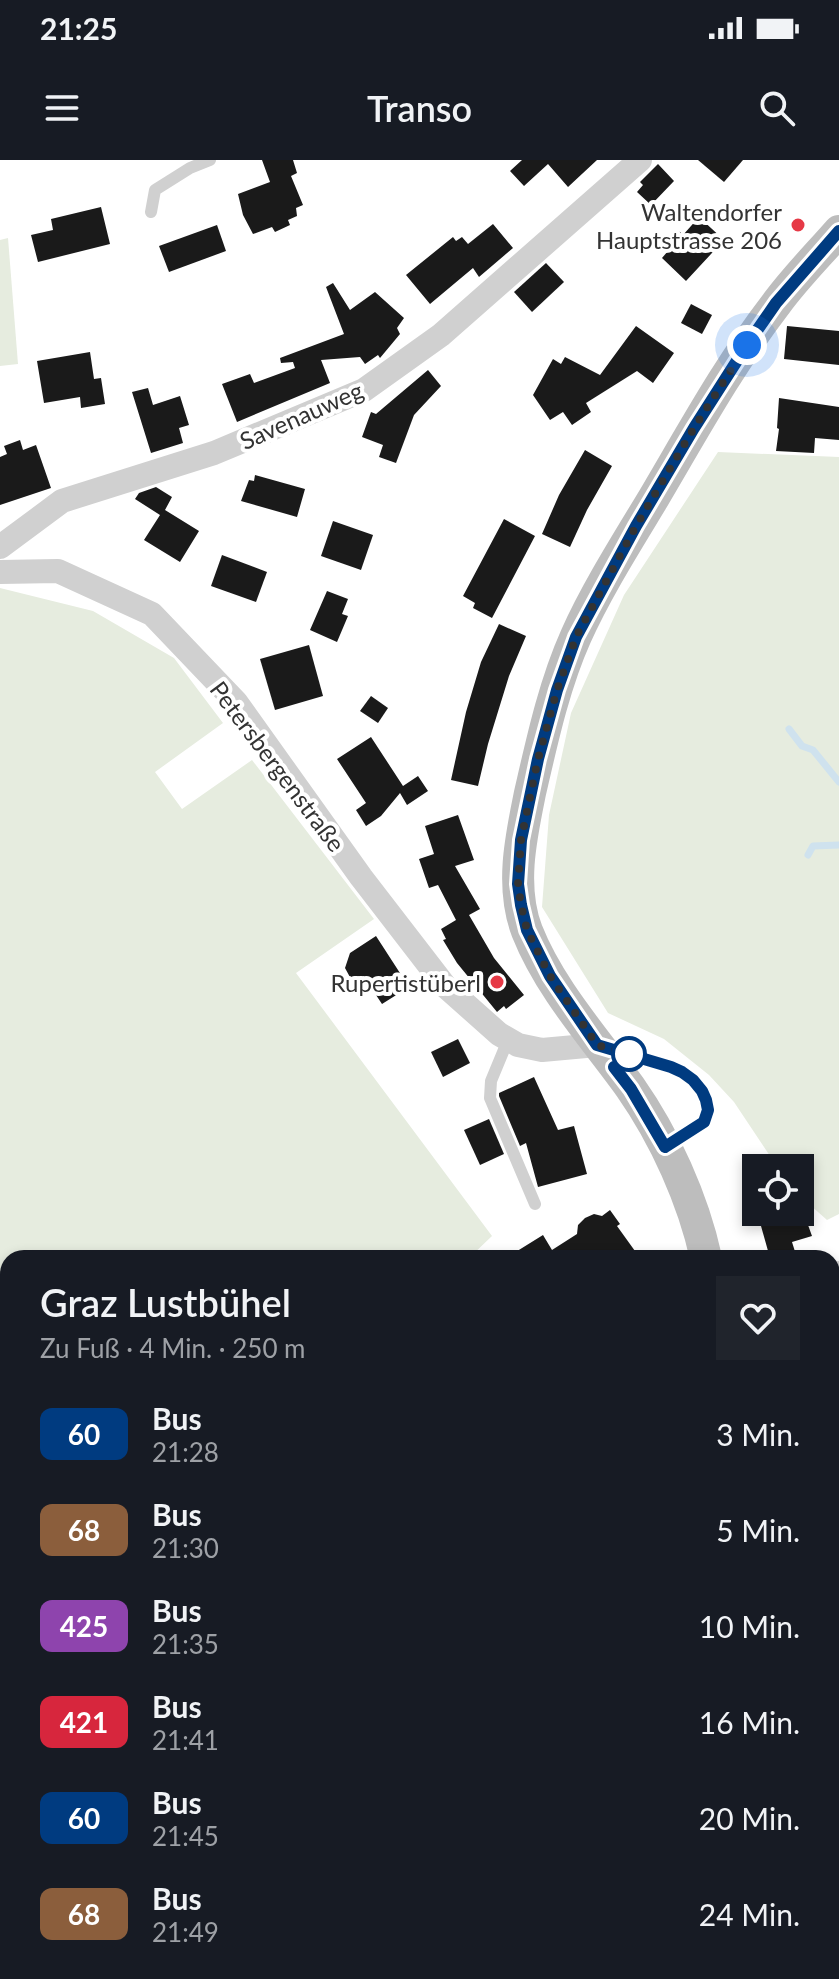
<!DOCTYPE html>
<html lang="de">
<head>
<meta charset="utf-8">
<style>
  body { margin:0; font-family:Lato,sans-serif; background:#20242c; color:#f1f3f6; height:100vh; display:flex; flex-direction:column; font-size:30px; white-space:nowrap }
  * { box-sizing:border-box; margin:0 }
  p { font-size:26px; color:#9ea1a6 }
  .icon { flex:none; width:44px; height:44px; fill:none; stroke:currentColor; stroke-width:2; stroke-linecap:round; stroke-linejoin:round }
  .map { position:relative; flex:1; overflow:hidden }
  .panel { position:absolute; left:0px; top:1090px; width:840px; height:730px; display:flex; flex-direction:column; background:#171b24; border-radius:24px 24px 0 0; box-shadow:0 4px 12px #0003 }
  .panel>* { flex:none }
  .badge { padding:0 16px; border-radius:12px; font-size:28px; line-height:52px }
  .fabs { position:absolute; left:742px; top:994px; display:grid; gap:16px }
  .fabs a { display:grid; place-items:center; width:72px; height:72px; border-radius:0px; background:#171b24; box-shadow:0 4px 12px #0003; font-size:40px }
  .you { position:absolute; width:40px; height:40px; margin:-20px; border:6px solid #fff; border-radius:50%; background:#1a73e8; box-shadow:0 0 0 12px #1a73e833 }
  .map>.badge { position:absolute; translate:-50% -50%; box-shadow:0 0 0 4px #fff }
  .round { display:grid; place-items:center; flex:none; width:84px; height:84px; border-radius:0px; background:#20242c }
  .overview { display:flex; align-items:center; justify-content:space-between; height:136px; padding:0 40px }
  h1 { font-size:38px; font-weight:600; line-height:60px }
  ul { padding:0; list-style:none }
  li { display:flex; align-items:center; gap:24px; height:96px; padding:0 40px }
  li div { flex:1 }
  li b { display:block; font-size:30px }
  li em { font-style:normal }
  li .badge { min-width:88px; font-weight:700; text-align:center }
  .status { display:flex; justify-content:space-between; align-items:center; height:56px; padding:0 40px; background:#171b24; direction:ltr }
  .status svg { height:22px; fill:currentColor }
  header { display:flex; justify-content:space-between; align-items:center; height:104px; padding:0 40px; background:#171b24; font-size:36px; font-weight:600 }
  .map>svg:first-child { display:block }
  .green { fill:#e6ecdf }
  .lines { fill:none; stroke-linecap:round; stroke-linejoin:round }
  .stream { stroke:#cfe2ee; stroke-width:7 }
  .building { fill:#1a1a1a }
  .lane { stroke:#d0d0d0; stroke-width:12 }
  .street { stroke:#d0d0d0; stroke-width:24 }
  .secondary { stroke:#bdbdbd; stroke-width:32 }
  .line-casing { stroke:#fff; stroke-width:18 }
  .line { stroke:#003b80; stroke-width:12 }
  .walk { stroke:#333; stroke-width:8; stroke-dasharray:0 14.4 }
  .poi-dot { fill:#e63946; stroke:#fff; stroke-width:3 }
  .stop-dot { fill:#fff; stroke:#003b80; stroke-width:4 }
  .labels { text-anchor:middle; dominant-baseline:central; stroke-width:8; stroke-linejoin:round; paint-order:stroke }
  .poi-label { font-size:24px; fill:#333; stroke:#fff; text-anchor:end }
  .street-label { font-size:24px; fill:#333; stroke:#fff }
</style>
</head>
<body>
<div class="status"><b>21:25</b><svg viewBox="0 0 49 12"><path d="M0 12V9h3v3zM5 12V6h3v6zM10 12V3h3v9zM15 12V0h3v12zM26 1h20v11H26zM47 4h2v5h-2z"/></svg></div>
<header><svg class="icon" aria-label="menu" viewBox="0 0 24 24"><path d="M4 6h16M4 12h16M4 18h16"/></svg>Transo<svg class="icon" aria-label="search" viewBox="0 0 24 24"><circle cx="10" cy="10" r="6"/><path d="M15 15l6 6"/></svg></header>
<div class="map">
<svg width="839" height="1819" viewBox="0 0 839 1819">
  <rect width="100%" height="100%" fill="#fff"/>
  <!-- green -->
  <g class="green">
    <path d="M8 78 18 204 0 206V80Z"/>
    <path d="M718 292 839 297V1054L827 1060 800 1036V1008H778L734 942 709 915 664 879 608 853 542 747 549 655 571 553 624 435Z"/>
    <path d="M0 428 93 451 174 498 223 563 155 612 182 649 252 600 374 759 296 813 492 1076 469 1098H8V1812H214L216 1819H0Z"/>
  </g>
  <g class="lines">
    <!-- stream -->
    <g class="stream">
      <path d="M789 569 802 586 813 590 839 622"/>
      <path d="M808 695 813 686 839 685"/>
      <path d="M0 1426 8 1431"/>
    </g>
  </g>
  <!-- building -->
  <g class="building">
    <path d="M262 0H293L297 13 291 16 303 45 296 48 297 56 288 60 290 65 275 72 272 67 253 74 243 55 238 34 270 22Z"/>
    <path d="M522 0H597L568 27 548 4 524 26 510 11Z"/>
    <path d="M698 0H743L724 22Z"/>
    <path d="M658 4 674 21 651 45 637 32 643 25 640 22Z"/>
    <path d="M101 47 110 84 38 102 31 75 53 70 51 59Z"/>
    <path d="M699 57 724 80 686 121 662 98 668 91 663 86 678 70 683 75Z"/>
    <path d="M493 64 513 88 479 117 473 108 430 144 406 115 453 77 456 81 462 77 468 84Z"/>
    <path d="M217 65 226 91 169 112 159 86Z"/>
    <path d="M546 103 564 122 532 152 514 132Z"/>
    <path d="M333 123 350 150 375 132 404 158 397 168 400 174 380 198 378 195 365 204 360 197 321 200 330 223 237 262 222 224 250 214 254 223 295 208 293 202 281 203 280 198 344 174 326 127Z"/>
    <path d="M691 144 712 155 702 174 681 163Z"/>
    <path d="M636 166 674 193 653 223 637 211 586 243 591 252 572 265 563 252 550 260 533 235 553 199 561 204 565 197 600 215Z"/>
    <path d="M787 166 839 171V205L784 199Z"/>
    <path d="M90 192 94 219 101 218 105 244 81 248 80 237 44 243 37 201Z"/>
    <path d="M428 210 441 226 414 255 396 303 379 297 383 285 362 277 371 252 376 254Z"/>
    <path d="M148 228 153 245 180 236 189 265 179 268 183 283 151 293 132 232Z"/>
    <path d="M779 238 839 247V280L815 278 814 293 776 291 779 269 777 268Z"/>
    <path d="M20 280 23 290 36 285 51 328 0 345V297L7 294 4 286Z"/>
    <path d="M585 290 612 306 587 350 570 387 542 374 559 335Z"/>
    <path d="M255 315 305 329 297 357 241 341 249 320 254 321Z"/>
    <path d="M156 327 172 337 165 350 199 371 180 402 144 380 160 355 135 339 139 333Z"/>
    <path d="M504 359 535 376 492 458 473 448 475 443 463 436Z"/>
    <path d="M333 361 373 375 361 410 321 396Z"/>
    <path d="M222 395 267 412 256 442 211 426Z"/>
    <path d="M327 431 348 439 342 454 348 456 337 482 310 470Z"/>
    <path d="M499 464 526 476 509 516 488 584 478 626 451 620 466 552 481 502Z"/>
    <path d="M309 485 323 536 275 550 260 499Z"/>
    <path d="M371 536 388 548 378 563 360 551Z"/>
    <path d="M371 577 403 626 418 616 428 631 407 645 400 633 381 656 366 666 356 650 366 643 337 599Z"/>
    <path d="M458 655 474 700 455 706 480 749 469 755 494 798 524 835 506 849 504 846 497 852 457 803 443 780 446 779 441 769 456 760 438 725 429 728 419 699 434 694 425 666Z"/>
    <path d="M376 776 409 827 382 844 368 823 357 830 345 808 350 793Z"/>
    <path d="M458 879 470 903 443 917 431 892Z"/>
    <path d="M534 917 558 970 574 966 587 1014 538 1027 526 983 520 986 499 936V933Z"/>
    <path d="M489 959 504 994 480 1005 464 970Z"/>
    <path d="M610 1050 620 1064 617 1066 640 1098H506L543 1075 552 1090 577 1074 578 1065 585 1058 594 1054 602 1056Z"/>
    <path d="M804 1054 812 1076 792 1082 797 1098H770L761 1066 784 1057 786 1060Z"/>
  </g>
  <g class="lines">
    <!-- lane -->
    <g class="lane">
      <path d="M151 52 155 30 190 8 210 0"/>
      <path d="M508 880 491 921 490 938 535 1044"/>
      <path d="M612 889C645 899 722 912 704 962L668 985"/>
      <path d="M832 1109 839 1107"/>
    </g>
    <!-- street -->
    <g class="street">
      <path d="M0 387 62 341 214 293 364 230 441 175 640 0"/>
      <path d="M0 412 58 411 152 454 236 542 361 717 445 826 499 874 518 885 542 890 597 885"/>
      <path d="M832 1546 839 1543"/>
      <path d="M680 1819 699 1812"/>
    </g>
    <!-- secondary -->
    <g class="secondary">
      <path d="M706 1098C693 1039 665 977 630 927 594 877 550 829 527 771 510 727 521 677 530 633 542 581 554 525 576 476 596 431 627 382 653 339 692 273 729 205 776 144 795 118 818 95 839 71"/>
      <path d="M828 1812 832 1819"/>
    </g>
  </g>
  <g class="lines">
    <!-- line casing -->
    <g class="line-casing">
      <path id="line" d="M614 907 631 929 665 987 704 962 708 950 706 940 702 931 693 920 682 912 671 907 597 885 550 816 527 770 521 745 518 724 521 680 538 599 557 530 576 477 636 366 694 268 747 185 776 143 839 71"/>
    </g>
    <!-- line -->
    <use href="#line" class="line"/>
    <!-- walk -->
    <path class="walk" d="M629 894 597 885 550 816 527 770 521 745 518 724 521 680 538 599 557 530 576 477 636 366 694 268 747 185"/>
  </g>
  <!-- markers -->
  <g class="poi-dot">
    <circle cx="798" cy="65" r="8"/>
    <circle cx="497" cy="822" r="8"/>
  </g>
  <circle class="stop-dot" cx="629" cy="894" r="16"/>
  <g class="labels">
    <!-- poi labels -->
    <g class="poi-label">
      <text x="782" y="51">Waltendorfer<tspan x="782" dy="28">Hauptstrasse 206</tspan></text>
      <text x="481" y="822">Rupertistüberl</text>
    </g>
    <!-- street labels -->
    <g class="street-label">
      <text transform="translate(301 255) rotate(-24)">Savenauweg</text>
      <text transform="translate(278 606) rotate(53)">Petersbergenstraße</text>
    </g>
  </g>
</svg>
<div class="fabs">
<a><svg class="icon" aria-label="locate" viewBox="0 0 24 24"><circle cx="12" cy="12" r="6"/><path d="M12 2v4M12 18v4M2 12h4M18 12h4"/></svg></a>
</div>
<div class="you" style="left:747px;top:185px"></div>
<section class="panel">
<div class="overview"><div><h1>Graz Lustbühel</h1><p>Zu Fuß · 4 Min. · 250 m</p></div><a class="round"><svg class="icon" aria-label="heart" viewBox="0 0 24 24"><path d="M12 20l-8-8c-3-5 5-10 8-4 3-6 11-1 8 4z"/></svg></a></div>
<ul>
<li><span class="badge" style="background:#003b80;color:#fff">60</span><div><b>Bus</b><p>21:28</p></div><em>3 Min.</em></li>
<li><span class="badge" style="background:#8b5e3c;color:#fff">68</span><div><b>Bus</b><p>21:30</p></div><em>5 Min.</em></li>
<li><span class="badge" style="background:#8e44ad;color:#fff">425</span><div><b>Bus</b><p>21:35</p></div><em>10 Min.</em></li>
<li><span class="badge" style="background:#d7263d;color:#fff">421</span><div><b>Bus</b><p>21:41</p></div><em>16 Min.</em></li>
<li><span class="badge" style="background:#003b80;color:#fff">60</span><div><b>Bus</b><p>21:45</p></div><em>20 Min.</em></li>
<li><span class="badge" style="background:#8b5e3c;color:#fff">68</span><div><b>Bus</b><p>21:49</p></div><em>24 Min.</em></li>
</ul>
</section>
</div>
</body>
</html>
